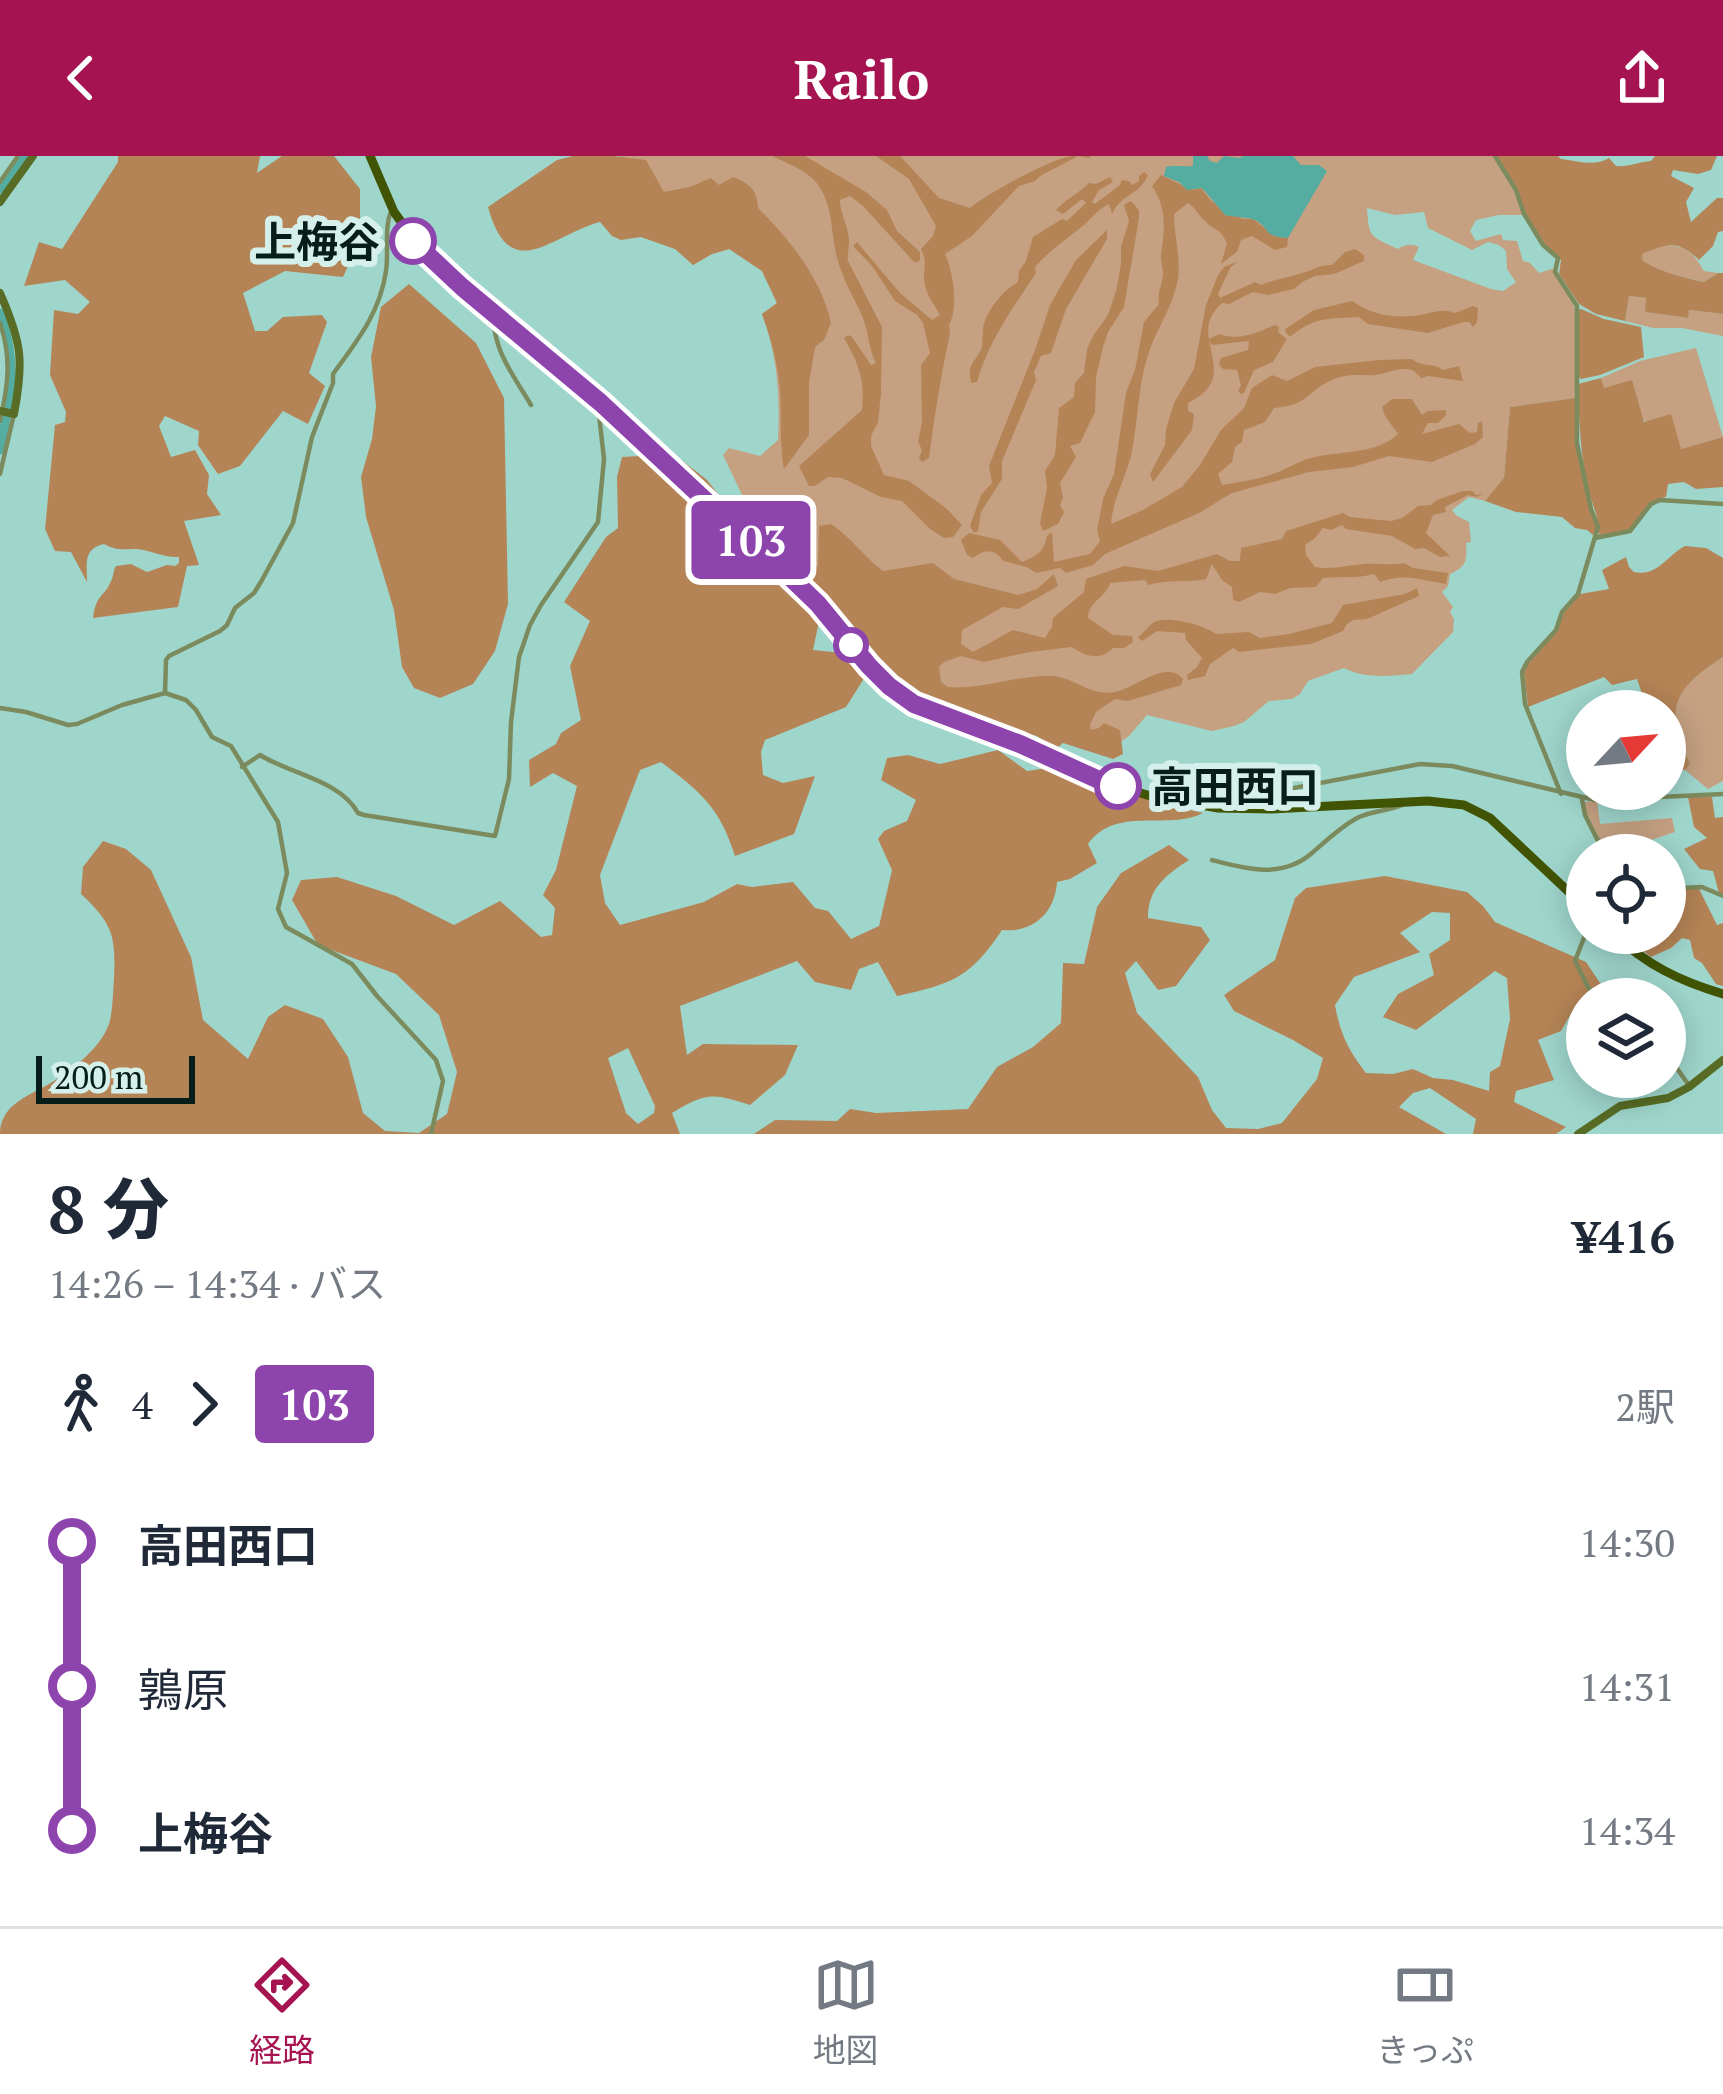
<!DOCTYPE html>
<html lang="ja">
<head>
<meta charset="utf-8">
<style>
  body { margin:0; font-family:"PT Serif","Noto Sans JP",serif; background:#f2f2f3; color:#1f2937; height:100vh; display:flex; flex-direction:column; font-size:45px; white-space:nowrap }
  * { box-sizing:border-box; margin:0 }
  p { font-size:39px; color:#747a83 }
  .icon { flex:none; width:66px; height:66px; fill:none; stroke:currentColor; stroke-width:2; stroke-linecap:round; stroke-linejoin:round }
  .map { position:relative; height:978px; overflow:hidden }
  .panel { display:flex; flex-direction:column; background:#fff; flex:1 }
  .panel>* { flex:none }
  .badge { padding:0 24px; border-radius:9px; font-size:42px; line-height:78px }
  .needle { width:78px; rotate:64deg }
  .buttons { position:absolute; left:1566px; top:534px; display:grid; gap:24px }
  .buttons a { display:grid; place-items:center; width:120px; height:120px; border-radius:50%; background:#fff; box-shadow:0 6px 30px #0003; font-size:60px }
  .scale { position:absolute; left:36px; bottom:30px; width:159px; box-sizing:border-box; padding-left:12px; border:6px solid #071d1a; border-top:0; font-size:33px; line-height:42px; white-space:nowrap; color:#071d1a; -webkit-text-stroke:9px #d5f0eb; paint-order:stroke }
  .map>.badge { position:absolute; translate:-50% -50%; box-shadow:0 0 0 6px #fff }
  .legs { display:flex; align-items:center; gap:18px; height:132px; padding:0 48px; font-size:39px }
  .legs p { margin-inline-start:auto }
  .summary { display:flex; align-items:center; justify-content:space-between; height:204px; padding:0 48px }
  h1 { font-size:66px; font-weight:800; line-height:90px }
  ul { padding:0 48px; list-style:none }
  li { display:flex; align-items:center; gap:42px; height:144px; font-size:45px }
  li i { display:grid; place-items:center; width:18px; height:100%; margin:0 15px; background:currentColor }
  li i::after { content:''; width:30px; height:30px; margin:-15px; border:9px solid; border-radius:50%; background:#fff }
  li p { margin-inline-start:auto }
  li:first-child i { background:linear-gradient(#0000 50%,currentColor 0) }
  li:last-child i { background:linear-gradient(currentColor 50%,#0000 0) }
  header { display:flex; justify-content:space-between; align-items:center; height:156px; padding:0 48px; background:#a51351; color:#fff; font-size:54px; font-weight:800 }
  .dock { display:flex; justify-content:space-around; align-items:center; height:168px; border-top:3px solid #e0e1e3; background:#fff; font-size:33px; color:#747a83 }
  .dock a { display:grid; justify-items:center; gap:6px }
  .dock .selected { color:#a51351 }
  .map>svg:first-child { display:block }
  .green { fill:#c5a182; fill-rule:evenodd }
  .forest { fill:#b58456; fill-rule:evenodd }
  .water { fill:#55aca0 }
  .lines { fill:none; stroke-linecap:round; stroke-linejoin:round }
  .river { stroke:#55aca0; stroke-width:9 }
  .street { stroke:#7c8b5e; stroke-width:4.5 }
  .secondary { stroke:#586c25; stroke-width:8 }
  .primary { stroke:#415404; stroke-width:9 }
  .line-1-casing { stroke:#fff; stroke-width:27 }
  .line-1 { stroke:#8e44ad; stroke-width:18 }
  .stop-1-dot { fill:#fff; stroke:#8e44ad; stroke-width:6 }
  .labels { text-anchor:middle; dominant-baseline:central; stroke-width:12; stroke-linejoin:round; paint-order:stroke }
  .stop-label { font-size:42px; font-weight:bold; fill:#071d1a; stroke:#d5f0eb; text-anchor:end }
</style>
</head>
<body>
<header><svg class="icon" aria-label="back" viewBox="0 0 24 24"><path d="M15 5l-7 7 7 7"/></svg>Railo<svg class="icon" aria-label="share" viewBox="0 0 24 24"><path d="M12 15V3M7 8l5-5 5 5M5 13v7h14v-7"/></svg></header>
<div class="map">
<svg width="1723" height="978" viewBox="0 0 1723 978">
  <rect width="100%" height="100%" fill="#9fd6cc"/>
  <!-- green -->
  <g class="green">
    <path d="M620 0H1493L1514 35 1523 59H1499L1476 64 1470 75 1476 85 1501 78 1503 84 1517 85 1523 105 1530 107 1539 117 1555 112 1575 152V242L1510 251 1504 323 1485 345 1469 341 1452 354 1457 360 1469 366 1471 386 1466 387C1467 405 1467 410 1450 418L1448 430 1442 436 1453 451 1450 456 1454 463 1453 476 1412 518C1390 520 1364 523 1344 512L1308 525 1300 538 1292 543 1269 545 1244 566 1234 570 1212 575 1147 559 1129 580 1119 587 939 534 839 462 794 413 765 387 723 299 729 292 760 300 778 284C780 240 778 201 762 158L777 147 762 115 730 93 712 98 693 109 677 93 641 81ZM1367 52 1395 59 1424 56 1428 72 1472 94 1488 86 1499 89 1506 95 1507 113 1516 126 1503 135 1491 133 1413 104 1419 91C1412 87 1404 89 1398 93 1370 80 1369 82 1367 52Z"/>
    <path d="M1659 89C1687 90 1690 92 1704 115L1718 117 1704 126 1658 115 1643 105 1642 97Z"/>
    <path d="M1629 140 1647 142 1646 156 1687 162 1689 154 1723 158V180L1682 172H1653L1625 165Z"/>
    <path d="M1696 192 1723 281 1681 293 1603 232 1601 222 1640 205Z"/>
    <path d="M1723 501V625L1708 633 1685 614 1690 608C1665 551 1671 535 1723 501Z"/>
    <path d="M1597 645 1600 668 1672 662 1675 676 1648 685 1633 699H1607L1591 671 1584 649 1585 646Z"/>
  </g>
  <!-- forest -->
  <g class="forest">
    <path d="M118 0H260L257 17 282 0H334L360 33V84L343 121 285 115 243 137 255 175H267L283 161 322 159 327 166 309 217 325 230 308 268 283 255 240 310 218 318 198 289 199 275 165 260 159 270 171 301 195 294 209 319 207 338 221 359 184 365 199 409 187 410 178 451 93 462C96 437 105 441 111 425 114 420 113 414 116 410L131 408 147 416 167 409 175 410 179 407V401C164 402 151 394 136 393 122 393 117 395 104 388 83 393 87 407 87 426L71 396 55 395 45 373 55 269 65 266 66 256 50 219 54 154 78 158 90 146 65 124 24 130 39 86 62 93 118 6Z"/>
    <path d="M573 0H614L646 4 664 36 690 31 711 22 719 29 733 21C750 28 757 33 758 52 790 83 822 124 831 167L824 184 815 191 809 227V279L784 313C779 283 782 264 780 235 778 208 771 183 762 158L777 147 762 115 729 93 712 98 693 109 675 93 641 81 621 84 612 80 600 66C551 79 510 131 488 51L557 4Z"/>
    <path d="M772 0H805L866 36 887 54 897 75 920 96V104L915 107 863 50 850 40 840 44C840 59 850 72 849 87 849 94 847 99 848 105L882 171 881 238 878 266 871 280V290L884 319 909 325 947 353 962 369 953 381 944 382 930 373 902 345 881 341 842 322 828 321 815 330H809L799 310 862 254C865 224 859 208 844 182L848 179 852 181 871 209 876 207C868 192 869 177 863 162 854 142 843 124 837 102 831 78 833 51 819 30 808 14 788 8 772 0Z"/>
    <path d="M876 0H900L939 42 970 52C986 38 1051 3 1071 0 1078 0 1085 0 1091 0L1089 2 1078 0 1040 20 1035 25 1019 30 972 80 945 98C953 116 959 151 949 169L950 177C941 219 934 261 929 302L922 306 919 302 922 294 918 286 922 266 921 209 930 197 923 167 917 159 895 145 872 110 853 90 857 86 900 137 932 164 940 159C934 148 924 136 924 122 924 109 927 106 921 93L933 80 936 70 909 23Z"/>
    <path d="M1497 0H1558L1561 3C1577 5 1595 11 1609 2L1616 10C1629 11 1638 6 1651 5L1655 0H1717L1711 14 1698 18 1673 14 1671 20 1694 32 1686 46 1691 66 1717 42H1723V75L1718 76 1713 90 1699 104C1678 83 1666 88 1642 98L1643 105C1662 117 1682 121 1704 126L1718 117H1723V158L1689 154 1688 162 1645 156 1646 142 1629 140 1625 165 1596 158 1579 148 1559 118 1561 104 1544 87 1525 59 1518 35Z"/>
    <path d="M1144 16 1148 19C1141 38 1120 39 1112 58L1109 48C1097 54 1094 60 1085 68 1068 82 1050 94 1035 111L1036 117C1013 152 988 186 977 226L971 227C967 206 975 208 982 191 982 190 983 174 983 172 986 155 1003 134 1018 126L1019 115 1026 105 1033 81 1062 63 1067 65 1086 47 1082 43 1063 58 1056 54C1066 43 1078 38 1089 27L1096 28 1110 21 1113 26 1099 34 1092 46 1095 48 1120 29 1122 24 1129 25 1132 29 1139 25V20Z"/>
    <path d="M1161 19 1192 34 1201 32 1211 45 1242 63H1253L1276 81 1288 82 1287 91 1275 94 1252 80 1241 84 1237 96 1221 108 1227 88C1220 70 1215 76 1205 65 1198 59 1196 52 1188 47L1174 58C1174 81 1181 101 1178 123 1173 151 1155 175 1147 202 1138 232 1138 264 1132 295 1127 320 1113 341 1111 368L1143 354 1182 331 1200 309 1221 274 1244 252 1252 232 1272 219 1287 225 1315 211 1379 204 1412 203C1422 212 1434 206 1443 214L1459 210 1463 225 1428 220 1421 222C1414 215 1414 213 1404 213 1394 213 1384 218 1375 219 1360 220 1349 217 1335 223 1306 234 1311 249 1274 252L1265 266 1244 274 1242 286 1235 291 1232 306 1218 318 1222 329C1238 326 1255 324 1270 319 1285 315 1298 304 1315 301 1342 295 1377 298 1398 278L1385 260 1382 251 1392 243H1412L1422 259 1428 255 1446 254V259L1438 267H1428L1422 278 1459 268 1470 277 1477 276 1478 267 1482 265 1483 281 1475 288 1432 306 1389 300 1353 311 1309 316 1232 337 1199 357 1105 398 1093 409 1066 417 1060 412 1036 417 1027 411 1003 405C995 392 984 393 973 402L967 399 961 384 969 377 1000 384 1022 406C1037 400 1044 396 1047 380L1052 376 1054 406 1090 398 1100 385 1097 374 1103 343 1114 318 1126 237 1135 214 1144 166 1159 148C1157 136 1162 130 1163 118 1163 111 1160 105 1161 98 1165 72 1167 53 1152 30Z"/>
    <path d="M1131 45 1139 54V62L1124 151 1108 176 1103 191 1096 221 1095 256 1080 287 1070 290 1076 301 1060 327 1063 342 1060 349 1064 356 1058 368 1043 375 1040 367 1047 332 1045 315 1055 299 1059 252 1074 241 1075 227 1084 217 1087 193 1093 180 1108 159 1116 135 1121 108V91L1129 65 1124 49Z"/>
    <path d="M1107 74V83L1066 153 1051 197 1041 200 1034 216 1036 224 1002 305V323L981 356 978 375 974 377 970 370 981 339 992 327 989 310 1035 194 1050 149 1076 104Z"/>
    <path d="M1355 93 1364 99V105L1334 118 1315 120 1302 126 1294 133 1268 139 1253 136 1229 148 1222 147C1211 157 1206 168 1209 183L1219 178C1239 185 1256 177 1275 169L1279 171 1278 176 1287 183 1273 206 1254 214 1244 237 1241 238 1238 235 1241 229 1237 214 1223 213 1219 208 1221 202 1248 194 1249 185 1212 189 1209 185C1216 215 1220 231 1188 247V255L1194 258 1192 274 1153 326 1150 318 1165 289 1166 273 1174 247 1194 213 1206 149 1218 119 1224 111 1238 105 1230 112 1218 138 1220 142 1255 126 1261 129C1275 123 1288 122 1302 117 1314 114 1318 109 1332 109L1345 96Z"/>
    <path d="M409 128 476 187 504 242 508 448 495 495 473 528 440 542 414 532 402 511 394 454 366 361 361 321 372 283 376 250 371 201 381 151Z"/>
    <path d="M1352 145C1371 158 1389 162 1413 160 1429 159 1439 151 1455 157L1473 150 1478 152 1477 166 1473 171 1469 166H1463L1428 177 1368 168 1359 161C1329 163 1315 160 1290 181L1286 177 1285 173 1314 154Z"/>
    <path d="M1581 153 1604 163 1641 171 1644 201 1600 219 1581 223 1579 221 1578 154Z"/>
    <path d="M1601 222 1604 232 1632 224 1644 266 1671 258 1681 293 1723 281V331L1696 333 1684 326 1668 328 1666 341C1641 346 1647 362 1629 373 1621 378 1609 378 1599 379 1600 361 1589 342 1586 324 1580 289 1579 263 1578 228Z"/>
    <path d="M1575 242C1576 290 1583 325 1597 372L1593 379 1587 374 1575 372 1562 361 1516 356 1485 345 1504 322 1510 251Z"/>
    <path d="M674 298 707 324 793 432 820 461 813 494 843 497 865 521 846 551 765 584 761 596 763 619 783 627 815 620 794 678 735 700C720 652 701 636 661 606L640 614 600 719 605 747 620 769 704 746 737 728 752 731 793 726 815 752 828 755 851 783 879 770 892 714 878 683 884 675 907 665 916 644 881 624 887 602 908 599 940 608 998 594 1027 615 1048 612 1164 648 1203 657C1167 675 1116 649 1088 688L1097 707 1070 723 1057 726C1055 757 1033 777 1002 774 970 822 952 828 897 840L878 806 859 813 851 834 815 826 797 805 680 850 687 899 703 888 798 889 785 919 750 949C713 937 706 936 672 957L680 978H0C0 949 28 940 49 928 71 915 100 893 109 868 113 855 113 835 114 821 116 779 112 767 81 738L83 711 103 685 126 693 151 714 191 801 203 864 248 903 268 861 285 849 323 863 348 901 363 957 385 975 419 977 447 958 457 916 439 859 396 818 318 789 292 744 301 724 337 721 396 740 454 769 500 745 541 781 552 779 555 752 543 739 556 714 577 630 553 617 530 631 529 604 556 588 561 577 581 564 570 510 590 465 564 446 606 381 618 372 617 321 622 301ZM628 892 655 950 654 957 638 968 626 957 608 902Z"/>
    <path d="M1463 335H1472L1476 339 1483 338 1477 341 1468 339 1445 351 1446 356 1433 359 1426 377 1450 400 1440 401 1424 392 1415 393 1392 380 1346 373 1342 369 1331 374 1323 372 1315 382 1305 389 1306 399 1315 411C1333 414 1347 409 1365 408 1378 407 1391 410 1404 407L1413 412 1448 417 1446 428C1417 424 1408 417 1380 426L1374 418C1356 423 1341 420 1323 422L1316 431 1290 432 1275 438 1260 436 1239 446 1233 444 1232 431 1222 424 1212 408 1206 423C1186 427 1168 423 1148 429L1145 424 1110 427C1106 442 1088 445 1088 462L1113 479 1132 480 1133 486 1124 492H1113C1100 505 1086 501 1072 491L1030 496 984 506 961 500 944 506 939 511 941 526 948 531C983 534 1016 519 1052 520 1075 521 1090 541 1115 536 1136 532 1166 503 1183 523L1181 529 1128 545 1115 543 1096 556 1090 569 1091 574 1099 572 1104 567 1120 574 1123 598 1113 603 1063 587 1055 594 1037 580 976 567 909 539 890 527 871 507 862 489 827 449 796 421 818 410 819 370 831 368C852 382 863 400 883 415L933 407 954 423 1018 439 1037 433 1054 418 1058 430 1018 453 1003 451 962 474 961 488 973 496 1013 474 1045 482 1052 471 1053 462 1084 436 1086 423 1124 410 1158 415 1217 398 1230 405H1240L1241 392 1282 383 1286 375 1343 357 1350 361 1391 365 1402 362 1418 350 1431 349 1437 344Z"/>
    <path d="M1685 390 1706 392 1723 402V501C1671 535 1665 552 1690 608L1685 614 1665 613V555H1648L1637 523 1612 529 1604 521 1528 551 1524 516 1528 507 1552 481 1564 457 1580 438 1609 433 1602 414 1626 401 1629 411 1634 416C1658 421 1666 400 1685 390Z"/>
    <path d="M1417 432 1419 440 1367 463 1353 464 1347 468 1343 475 1311 488 1239 496 1233 492 1210 508 1205 520 1188 524 1187 519 1197 511 1202 502 1186 484 1185 477 1157 475 1142 485 1138 481C1144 477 1148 470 1154 466 1167 459 1205 469 1216 478L1249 476 1260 482 1289 478 1332 467 1343 449 1405 438Z"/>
    <path d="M1688 641H1712L1715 662 1723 661V738L1719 737 1713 715 1700 713 1684 693 1707 682 1694 671Z"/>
    <path d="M1169 689 1189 704C1166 719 1148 732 1148 762L1201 771 1210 784 1176 830 1158 834 1136 805 1125 817 1137 857 1198 921 1212 954 1226 972 1258 973 1282 967 1317 923 1323 902 1293 884 1234 855 1224 839 1275 804 1295 742 1306 732 1385 720 1467 736 1483 750 1495 766 1586 806 1602 830 1630 843H1587V851L1576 849 1561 875 1538 884 1554 924 1516 935 1514 946 1566 971 1556 978H1473L1476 963 1430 932 1413 937 1399 951 1446 978H754L775 964 837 965 850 953 876 957 968 953 997 911 1033 891 1061 867 1063 807 1084 808 1097 751 1121 717ZM1432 756 1450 757V784L1429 798 1434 819 1398 838 1383 861 1416 874 1495 815 1507 822 1510 863 1500 910 1490 916 1489 935 1453 924 1433 922 1413 913 1393 918 1366 917C1348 894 1340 877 1335 849L1354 821 1420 796 1400 777Z"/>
    <path d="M1665 730 1698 731 1717 769 1723 767V830L1716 828 1702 807 1694 802 1690 784 1682 782 1671 792 1651 801 1620 777H1665Z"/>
  </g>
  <!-- water -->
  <path class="water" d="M1193 0H1207L1210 5 1217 7 1224 0 1239 2 1244 0H1293L1301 9H1319L1327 15 1288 82C1261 80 1272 73 1255 64 1248 61 1233 61 1225 59L1202 32 1187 34 1179 26 1164 20 1166 11C1171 9 1186 11 1193 10Z"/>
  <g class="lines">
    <!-- river -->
    <g class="river">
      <path d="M0 33 24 0"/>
      <path d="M0 157C19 210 10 241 0 294"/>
    </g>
    <!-- street -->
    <g class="street">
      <path d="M1495 0 1516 34 1524 58 1543 89 1558 102 1555 116 1577 150V287L1591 353 1598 371 1578 438 1562 456 1556 474 1527 506 1522 516 1525 548 1561 638"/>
      <path d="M0 26 18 0"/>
      <path d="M494 156C491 192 514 220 531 249"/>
      <path d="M0 167C12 202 8 230 0 265"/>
      <path d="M0 318 14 258"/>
      <path d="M1595 382 1630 375 1651 348 1660 344 1723 348"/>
      <path d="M165 537 186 544 196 554 212 581 231 590 278 666 287 717 278 753 286 771 352 808 377 840 436 904 443 925 431 978"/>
      <path d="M0 552 26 556 68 569 77 568 122 549 165 537 166 504 169 500 220 475 227 469 235 452 254 437 262 424 293 367 312 281 333 227V218C357 185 380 157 386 115 389 97 384 74 390 58"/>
      <path d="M242 611 260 599C290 618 340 624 358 657L364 659 495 680 509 623 511 566 519 501 530 469 541 449 598 366 604 303 598 250 601 247"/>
      <path d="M1156 640 1164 635 1212 631 1262 638 1420 608 1452 610 1595 644 1723 638"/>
      <path d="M1582 643 1585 659 1605 699"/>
      <path d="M1212 704C1246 713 1282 723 1312 697 1326 685 1339 672 1357 662 1371 655 1388 655 1402 649"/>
      <path d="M1665 729 1679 732 1702 731 1723 740"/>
      <path d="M1587 774 1575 805 1589 833 1602 843"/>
      <path d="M1665 901 1676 911 1688 928"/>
    </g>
    <!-- secondary -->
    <g class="secondary">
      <path d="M0 46 33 0"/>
      <path d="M0 137C22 187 24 205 14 258L0 255"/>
      <path d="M1578 978 1620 950 1668 942 1689 931 1723 904"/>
    </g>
    <!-- primary -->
    <g class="primary">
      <path d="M370 0 394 56 421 93 601 247 721 359 761 393 818 449 881 522 914 547 1020 588 1099 624 1147 639 1218 652 1271 653 1428 645 1464 649 1490 662 1587 753"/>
      <path d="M1613 777C1646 809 1680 825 1723 838"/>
    </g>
  </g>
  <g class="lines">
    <!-- line-1 casing -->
    <g class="line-1-casing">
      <path id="line-1" d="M413 85 462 131 601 247 721 359 761 393 818 448 869 510 889 530 914 548 1020 588 1099 624 1118 630"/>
    </g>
    <!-- line-1 -->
    <use href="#line-1" class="line-1"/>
  </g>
  <!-- markers -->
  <g class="stop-1-dot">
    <circle cx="413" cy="85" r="21"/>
    <circle cx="851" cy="489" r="15"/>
    <circle cx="1118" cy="630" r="21"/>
  </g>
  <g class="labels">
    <!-- stop labels -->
    <g class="stop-label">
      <text x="380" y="85">上梅谷</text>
      <text x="1151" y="630" text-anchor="start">高田西口</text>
    </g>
  </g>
</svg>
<div class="buttons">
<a><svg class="needle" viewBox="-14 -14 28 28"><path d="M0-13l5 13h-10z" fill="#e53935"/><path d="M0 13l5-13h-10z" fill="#747a83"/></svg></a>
<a><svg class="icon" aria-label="locate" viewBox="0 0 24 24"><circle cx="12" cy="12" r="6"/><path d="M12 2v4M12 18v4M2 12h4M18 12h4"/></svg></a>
<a><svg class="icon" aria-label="layers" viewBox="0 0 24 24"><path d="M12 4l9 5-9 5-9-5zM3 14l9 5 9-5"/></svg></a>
</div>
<div class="scale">200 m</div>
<b class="badge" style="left:751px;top:384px;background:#8e44ad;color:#fff">103</b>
</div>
<section class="panel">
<div class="summary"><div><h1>8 分</h1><p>14:26 – 14:34 · バス</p></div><b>¥416</b></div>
<div class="legs"><svg class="icon" aria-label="walk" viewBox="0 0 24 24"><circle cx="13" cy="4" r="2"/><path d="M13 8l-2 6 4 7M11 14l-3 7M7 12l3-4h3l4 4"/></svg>4<svg class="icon" aria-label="forward" viewBox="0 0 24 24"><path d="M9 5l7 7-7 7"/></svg><b class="badge" style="background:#8e44ad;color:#fff">103</b><p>2駅</p></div>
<ul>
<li><i style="color:#8e44ad"></i><b>高田西口</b><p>14:30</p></li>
<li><i style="color:#8e44ad"></i><span>鶉原</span><p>14:31</p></li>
<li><i style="color:#8e44ad"></i><b>上梅谷</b><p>14:34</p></li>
</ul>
</section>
<nav class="dock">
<a class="selected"><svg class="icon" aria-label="directions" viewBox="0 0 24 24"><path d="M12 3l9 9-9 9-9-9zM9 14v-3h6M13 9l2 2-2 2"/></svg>経路</a>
<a><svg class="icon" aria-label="map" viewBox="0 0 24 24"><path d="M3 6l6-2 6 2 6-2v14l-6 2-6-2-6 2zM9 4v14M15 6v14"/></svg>地図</a>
<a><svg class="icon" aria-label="tickets" viewBox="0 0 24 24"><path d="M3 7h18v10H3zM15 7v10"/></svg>きっぷ</a>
</nav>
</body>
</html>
